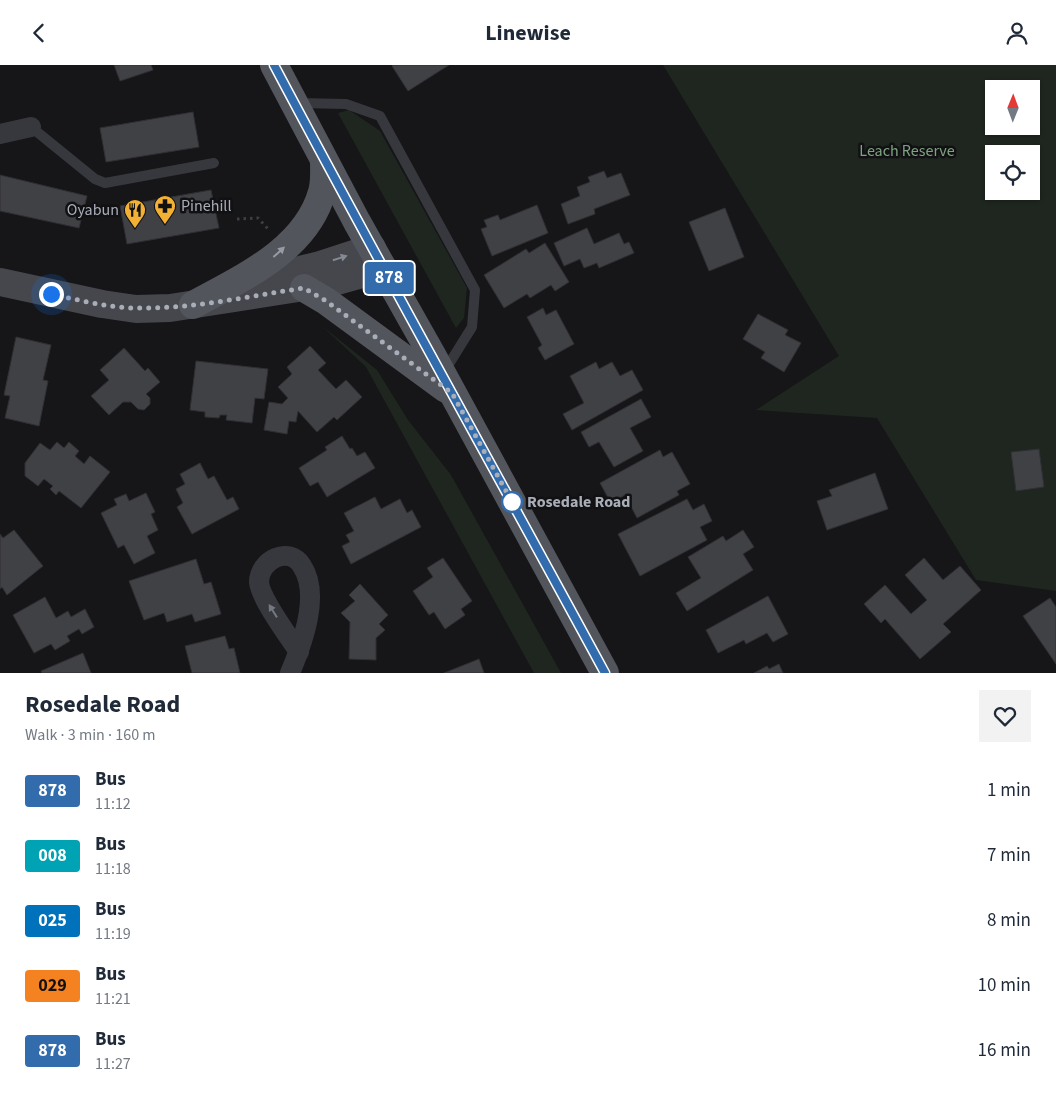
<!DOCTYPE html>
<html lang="en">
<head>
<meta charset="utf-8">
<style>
  body { margin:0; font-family:"Source Sans 3",sans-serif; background:#f2f2f3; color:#1f2937; height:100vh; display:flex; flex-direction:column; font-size:19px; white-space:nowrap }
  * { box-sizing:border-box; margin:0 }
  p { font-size:16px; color:#747a83 }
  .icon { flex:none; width:28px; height:28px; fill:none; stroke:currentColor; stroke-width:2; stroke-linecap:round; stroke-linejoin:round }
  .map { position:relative; height:608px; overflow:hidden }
  .sheet { display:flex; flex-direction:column; background:#fff; flex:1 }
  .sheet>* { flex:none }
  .badge { padding:0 10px; border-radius:4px; font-size:18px; line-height:32px }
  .needle { width:32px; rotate:1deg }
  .controls { position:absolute; left:985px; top:15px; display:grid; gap:10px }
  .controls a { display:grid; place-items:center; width:55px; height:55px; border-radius:0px; background:#fff; box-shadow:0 1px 4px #0004; font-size:25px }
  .you { position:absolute; width:25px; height:25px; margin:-12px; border:4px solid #fff; border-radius:50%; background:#1a73e8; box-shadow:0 0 0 8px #1a73e833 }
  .map>.badge { position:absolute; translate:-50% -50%; box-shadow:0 0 0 2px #fff }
  .round { display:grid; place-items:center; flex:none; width:52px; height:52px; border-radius:0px; background:#f2f2f3 }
  .headline { display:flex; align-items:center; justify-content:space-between; height:85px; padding:0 25px }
  h1 { font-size:24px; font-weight:700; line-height:38px }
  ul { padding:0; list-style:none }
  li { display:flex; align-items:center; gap:15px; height:65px; padding:0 25px }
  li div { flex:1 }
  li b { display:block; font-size:19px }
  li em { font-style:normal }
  li .badge { min-width:55px; font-weight:700; text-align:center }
  header { display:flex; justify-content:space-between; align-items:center; height:65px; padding:0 25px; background:#fff; font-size:22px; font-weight:700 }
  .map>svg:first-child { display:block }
  .green { fill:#1e261f; fill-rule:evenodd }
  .building { fill:#404145; stroke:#303034 }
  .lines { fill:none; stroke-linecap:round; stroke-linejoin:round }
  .path { stroke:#3d3f44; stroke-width:3; stroke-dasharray:2.5 4; stroke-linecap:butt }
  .lane { stroke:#37383d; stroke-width:10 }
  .street { stroke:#37383d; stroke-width:20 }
  .secondary { stroke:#45474d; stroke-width:28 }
  .primary { stroke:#53555c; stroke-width:28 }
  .oneway { fill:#979ba6 }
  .oneway2 { fill:#858993 }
  .oneway3 { fill:#757881 }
  .line-casing { stroke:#fff; stroke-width:11 }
  .line { stroke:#326cac; stroke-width:8 }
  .walk { stroke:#a8adb8; stroke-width:5; stroke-dasharray:0 9 }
  .stop-dot { fill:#fff; stroke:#326cac; stroke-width:2.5 }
  .labels { text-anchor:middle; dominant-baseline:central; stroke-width:5; stroke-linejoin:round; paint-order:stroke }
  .park-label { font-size:16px; fill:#7fa381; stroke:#111113 }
  .poi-label { font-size:16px; fill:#a8adb8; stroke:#111113; text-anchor:start }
  .stop-label { font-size:16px; font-weight:bold; fill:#a8adb8; stroke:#111113; text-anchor:start }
</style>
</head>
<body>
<header><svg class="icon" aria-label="back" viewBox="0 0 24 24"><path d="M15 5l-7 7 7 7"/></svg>Linewise<svg class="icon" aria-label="person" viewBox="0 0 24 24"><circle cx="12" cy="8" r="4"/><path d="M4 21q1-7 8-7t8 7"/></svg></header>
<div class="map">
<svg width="1056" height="608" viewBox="0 0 1056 608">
  <rect width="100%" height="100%" fill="#161618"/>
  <!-- green -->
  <g class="green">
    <path d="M663 0H1056V526L976 515 877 353 756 345 839 291ZM994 24H1031V61H994ZM994 89H1031V126H994Z"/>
    <path d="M349 45 380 66 467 223 464 253 456 263 338 48Z"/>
    <path d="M322 261 377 305 408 355 451 410 561 608H534L366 302Z"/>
  </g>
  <!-- building -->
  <g class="building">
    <path d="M114 0H151L153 5 120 16Z"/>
    <path d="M393 0H449L408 26 392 1Z"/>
    <path d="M193 47 199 82 106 97 100 63Z"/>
    <path d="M604 106 607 113 621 108 630 130 594 144 595 149 568 159 561 139 580 131 577 122 590 117 588 112Z"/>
    <path d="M0 110 87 131 79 163 0 146Z"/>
    <path d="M211 125 219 163 127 179 120 141Z"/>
    <path d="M537 140 548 168 492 191 481 164 487 162 484 155 498 150 500 155Z"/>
    <path d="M725 143 744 192 709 206 689 157Z"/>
    <path d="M587 163 594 179 619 168 624 179 629 177 634 188 599 203 597 198 584 203 580 194 564 201 554 178Z"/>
    <path d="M545 178 569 217 555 226 551 220 530 233 527 229 504 243 484 210 526 184 529 188Z"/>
    <path d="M543 243 546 250 556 245 574 279 545 295 538 283 542 280 527 252Z"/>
    <path d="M758 249 788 265 785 270 801 278 784 307 761 293 765 287 743 274Z"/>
    <path d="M16 272 51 280 43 315 48 316 39 361 5 353 10 331 4 330Z"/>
    <path d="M310 281 326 298 318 305 336 324 346 315 362 332 337 355 334 352 317 367 298 346 296 357 289 356 287 369 264 365 269 337 282 339 288 333 278 322 292 309 287 302Z"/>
    <path d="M124 283 145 306 148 303 160 317 146 329 150 333V339L144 345 138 344 131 337H123L109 350 91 331 109 315 100 305Z"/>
    <path d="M196 296 268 304 264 334 255 333 252 358 226 355 227 350H220L219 353 205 352V347L190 345Z"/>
    <path d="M596 297 599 304 612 297 620 311 632 305 643 325 572 365 563 349 584 338 570 311Z"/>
    <path d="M641 334 651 352 630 363 643 386 614 402 599 377 589 382 581 367Z"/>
    <path d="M342 371 350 384 352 383 357 391 365 387 375 403 327 432 318 417 310 421 299 403 327 385 325 382Z"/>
    <path d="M57 377 64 383 69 377 79 386 75 391 84 399 90 391 110 407 81 443 59 426 56 430 50 424 53 421 44 414 38 421 25 411V398L40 378 50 385Z"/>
    <path d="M1039 384 1044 422 1016 426 1011 387Z"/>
    <path d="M660 385 663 392 672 387 690 419 677 426 679 430 637 453 625 430 611 438 600 418Z"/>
    <path d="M200 398 208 414 214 411 227 435 233 432 239 444 192 469 177 442 183 438 176 424 185 419 180 409Z"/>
    <path d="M875 408 888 444 827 465 817 436 832 431 829 425Z"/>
    <path d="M146 428 155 447 151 449 158 465 147 471 155 488 134 499 124 480 118 483 101 448 117 440 114 434 126 429 129 436Z"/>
    <path d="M375 432 381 444 400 434 407 448 412 445 421 462 351 499 342 481 350 477 346 470 354 466 344 448Z"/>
    <path d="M687 434 693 445 704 439 712 456 700 462 707 475 640 511 618 469Z"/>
    <path d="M14 465 43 501 7 530 2 522 0 524V469L3 473Z"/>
    <path d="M743 465 754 482 743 489 753 505 687 546 676 528 701 513 688 492 723 471 726 476Z"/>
    <path d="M443 493 472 536 461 544 465 550 445 564 434 547 429 550 413 526 433 512 427 503Z"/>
    <path d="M924 493 943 515 960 501 981 525 943 559 951 567 920 594 885 554 881 558 864 539 885 520 911 549 927 535 905 510Z"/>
    <path d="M196 494 204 519 211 517 221 549 195 557 192 549 167 557 164 548 144 555 129 516Z"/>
    <path d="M360 519 388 550 379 559 385 565 376 573V595L349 594 350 557 341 548 355 536 349 530Z"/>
    <path d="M768 531 788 569 773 577 767 568 746 579 744 575 718 588 706 565Z"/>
    <path d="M45 532 56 553 68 546 71 552 85 544 94 562 82 569 79 564 67 571 70 576 55 585 51 579 34 588 13 550Z"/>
    <path d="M1050 533 1056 542V599L1023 551Z"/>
    <path d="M225 571 229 584 234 583 240 608H192L185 581Z"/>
    <path d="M83 588 91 608H42L41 606Z"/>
    <path d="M479 594 484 608H444Z"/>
    <path d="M779 599 783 608H754L767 601 769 604Z"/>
  </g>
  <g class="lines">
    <!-- path -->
    <path class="path" d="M237 154 258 153 269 165"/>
    <!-- lane -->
    <g class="lane">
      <path d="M298 38 346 39 380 51 475 225 472 262 444 307"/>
      <path d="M31 62 95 114 105 118 214 98"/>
    </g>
    <!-- street -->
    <g class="street">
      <path d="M0 69 31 62"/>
      <path d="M290 608C302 580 321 530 302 501 289 480 259 495 259 517 260 533 289 572 299 587"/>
    </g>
    <!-- secondary -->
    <g class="secondary">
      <path d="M275 211 320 200 372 183"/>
      <path d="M0 217 102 239 136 244 170 243 330 218 383 203"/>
    </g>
    <!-- primary -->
    <g class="primary">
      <path d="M274 0 357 157 432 290 605 608"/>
      <path d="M304 223 326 236 446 324"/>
      <path d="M193 240C242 213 306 185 322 127 325 117 324 106 324 96"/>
    </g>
  </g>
  <!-- one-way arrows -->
  <defs><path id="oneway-solid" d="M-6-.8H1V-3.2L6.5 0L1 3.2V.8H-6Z" transform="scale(1.25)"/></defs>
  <use class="oneway" href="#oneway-solid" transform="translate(279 187) rotate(-42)"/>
  <use class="oneway2" href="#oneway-solid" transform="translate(340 193) rotate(-18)"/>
  <use class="oneway3" href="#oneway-solid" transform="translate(273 546) rotate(-122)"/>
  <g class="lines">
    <!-- line casing -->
    <g class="line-casing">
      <path id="line" d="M274 0C382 204 495 405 605 608"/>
    </g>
    <!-- line -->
    <use href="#line" class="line"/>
    <!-- walk -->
    <path class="walk" d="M51 229C79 235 108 243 137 243 193 244 249 231 304 223L326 236 452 328 512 437"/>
  </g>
  <!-- icons -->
  <defs>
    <g id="pharmacy-pin" transform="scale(1.125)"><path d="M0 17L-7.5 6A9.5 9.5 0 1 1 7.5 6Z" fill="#f2b134" stroke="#111113"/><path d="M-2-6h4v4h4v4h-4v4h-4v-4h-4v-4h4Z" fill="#111"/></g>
    <g id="restaurant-pin" transform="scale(1.125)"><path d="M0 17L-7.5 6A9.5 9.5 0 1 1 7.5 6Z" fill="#f2b134" stroke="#111113"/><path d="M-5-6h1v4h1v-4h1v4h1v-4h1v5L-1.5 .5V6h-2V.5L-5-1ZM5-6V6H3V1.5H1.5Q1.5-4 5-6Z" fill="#111"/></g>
  </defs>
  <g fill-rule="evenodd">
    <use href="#pharmacy-pin" x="165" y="141"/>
    <use href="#restaurant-pin" x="135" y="145"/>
  </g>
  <!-- markers -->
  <circle class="stop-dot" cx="512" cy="437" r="10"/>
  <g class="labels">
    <!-- park labels -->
    <g class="park-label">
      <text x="907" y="86">Leach Reserve</text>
    </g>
    <!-- poi labels -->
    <g class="poi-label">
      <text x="181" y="141">Pinehill</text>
      <text x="119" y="145" text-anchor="end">Oyabun</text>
    </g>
    <!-- stop labels -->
    <g class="stop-label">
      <text x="527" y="437">Rosedale Road</text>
    </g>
  </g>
</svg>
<div class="controls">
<a><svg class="needle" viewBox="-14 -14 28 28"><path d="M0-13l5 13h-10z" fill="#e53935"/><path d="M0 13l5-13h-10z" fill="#747a83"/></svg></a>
<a><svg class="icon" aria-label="locate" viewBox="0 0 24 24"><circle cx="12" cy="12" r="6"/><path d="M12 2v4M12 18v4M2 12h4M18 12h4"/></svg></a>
</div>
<div class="you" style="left:51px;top:229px"></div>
<b class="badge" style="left:389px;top:213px;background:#326cac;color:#fff">878</b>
</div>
<section class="sheet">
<div class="headline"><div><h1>Rosedale Road</h1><p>Walk · 3 min · 160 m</p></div><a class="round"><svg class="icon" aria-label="heart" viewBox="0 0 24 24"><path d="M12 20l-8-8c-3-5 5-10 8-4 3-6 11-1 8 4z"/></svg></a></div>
<ul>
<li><span class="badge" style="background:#326cac;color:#fff">878</span><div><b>Bus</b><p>11:12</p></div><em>1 min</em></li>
<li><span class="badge" style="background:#00a3b4;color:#fff">008</span><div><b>Bus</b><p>11:18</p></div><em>7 min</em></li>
<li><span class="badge" style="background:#0072bc;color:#fff">025</span><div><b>Bus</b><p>11:19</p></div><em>8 min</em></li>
<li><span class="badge" style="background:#f58220;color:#111">029</span><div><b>Bus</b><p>11:21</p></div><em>10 min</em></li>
<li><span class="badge" style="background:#326cac;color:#fff">878</span><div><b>Bus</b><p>11:27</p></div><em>16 min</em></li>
</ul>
</section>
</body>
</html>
